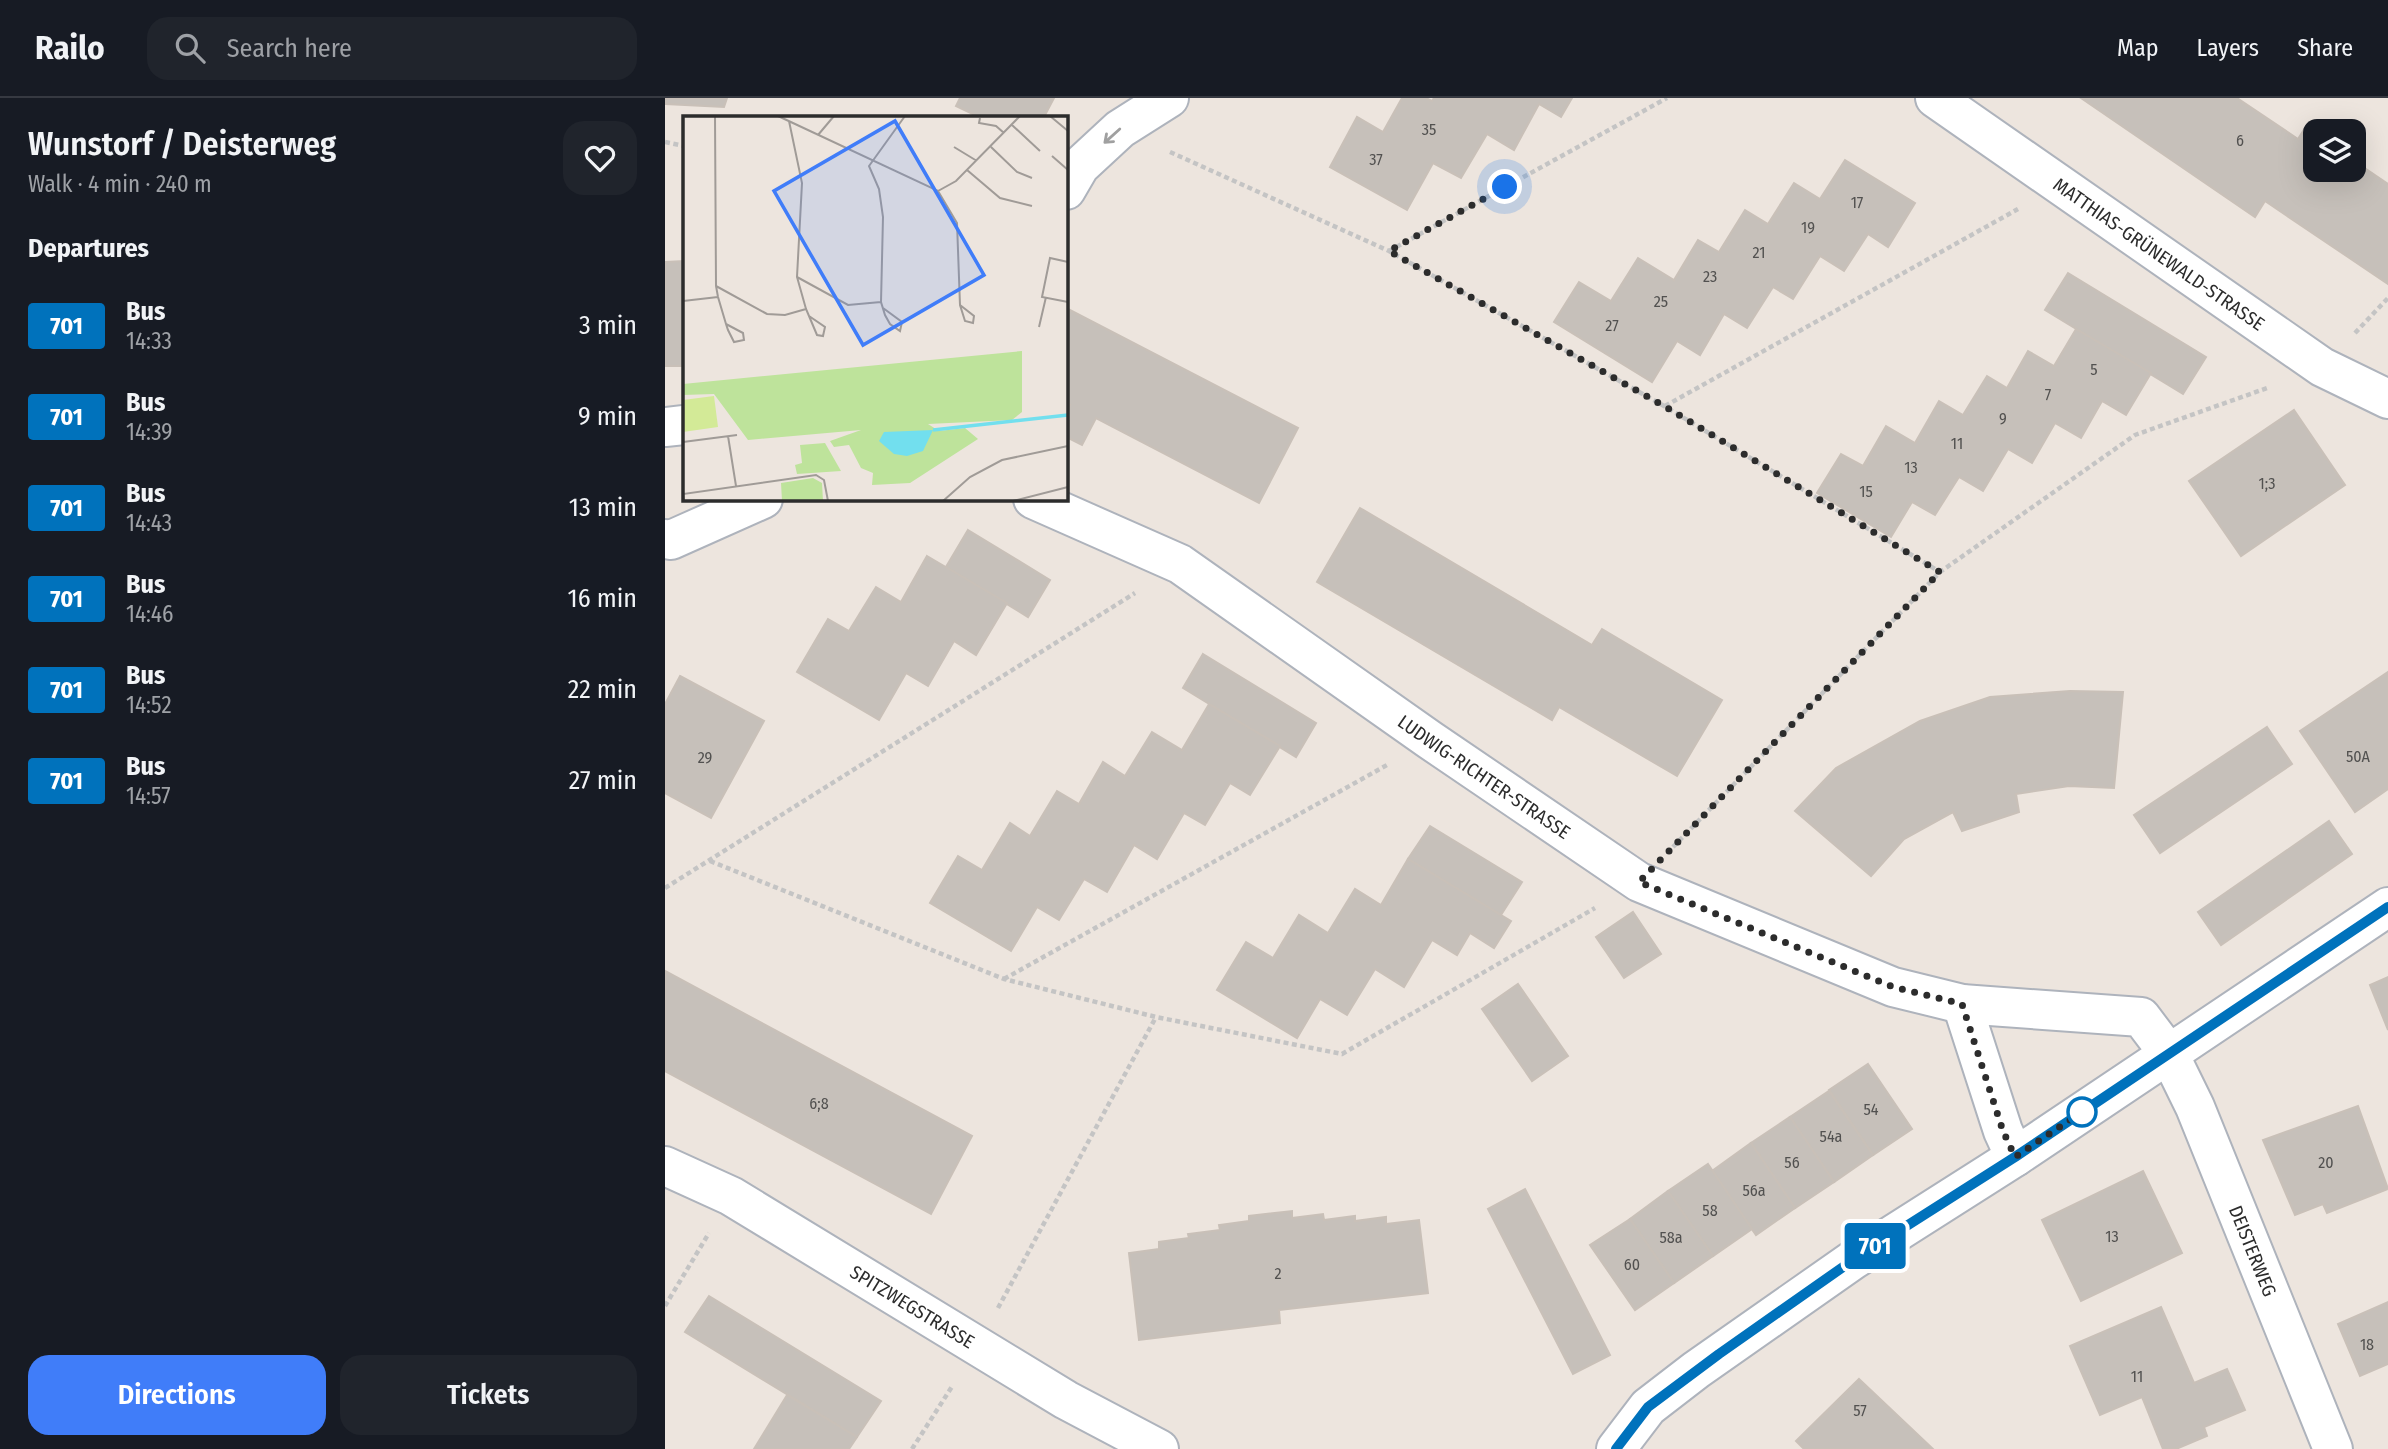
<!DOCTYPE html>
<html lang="en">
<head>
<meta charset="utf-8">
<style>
  body { margin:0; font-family:"Fira Sans Condensed",sans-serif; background:#20242c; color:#f1f3f6; height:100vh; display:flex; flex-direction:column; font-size:26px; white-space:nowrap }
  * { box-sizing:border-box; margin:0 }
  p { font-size:23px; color:#9ea1a6 }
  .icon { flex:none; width:38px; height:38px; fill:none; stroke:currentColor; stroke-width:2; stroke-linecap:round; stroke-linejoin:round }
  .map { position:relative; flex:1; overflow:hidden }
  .panel { display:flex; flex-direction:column; background:#171b24; width:665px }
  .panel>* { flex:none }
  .badge { padding:0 14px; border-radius:5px; font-size:24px; line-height:46px }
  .fabs { position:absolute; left:1638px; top:21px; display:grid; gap:14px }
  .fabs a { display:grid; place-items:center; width:63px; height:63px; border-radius:14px; background:#171b24; box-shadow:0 7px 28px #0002; font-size:35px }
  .you { position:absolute; width:35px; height:35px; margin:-18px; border:5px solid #fff; border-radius:50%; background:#1a73e8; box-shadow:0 0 0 10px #1a73e833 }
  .map>.badge { position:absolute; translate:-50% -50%; box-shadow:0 0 0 4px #fff }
  h2 { padding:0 28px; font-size:26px; line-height:63px }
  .round { display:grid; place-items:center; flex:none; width:74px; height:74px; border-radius:21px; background:#20242c }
  .overview { display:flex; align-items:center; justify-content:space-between; height:119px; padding:0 28px }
  h1 { font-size:33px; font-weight:600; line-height:52px }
  .primary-button { display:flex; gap:14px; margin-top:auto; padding:14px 28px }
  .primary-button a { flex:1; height:80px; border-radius:21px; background:#407df9; color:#fff; font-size:28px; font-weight:600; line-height:80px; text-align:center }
  .primary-button a+a { background:#20242c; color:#f1f3f6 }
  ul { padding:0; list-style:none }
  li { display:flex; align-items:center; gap:21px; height:91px; padding:0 28px }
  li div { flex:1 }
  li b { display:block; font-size:26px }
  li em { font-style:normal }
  li .badge { min-width:77px; font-weight:700; text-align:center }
  header { display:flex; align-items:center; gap:42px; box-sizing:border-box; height:98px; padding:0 35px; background:#171b24; border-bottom:2px solid #363941 }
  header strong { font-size:33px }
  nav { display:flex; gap:38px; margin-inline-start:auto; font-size:24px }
  .search { width:490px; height:63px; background:#20242c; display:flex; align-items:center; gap:18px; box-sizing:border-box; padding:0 24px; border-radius:21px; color:#9ea1a6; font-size:26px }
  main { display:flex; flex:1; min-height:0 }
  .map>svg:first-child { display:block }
  .building { fill:#c6c0ba; stroke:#c9c0b8; stroke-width:2 }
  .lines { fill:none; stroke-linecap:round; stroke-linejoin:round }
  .minor-casing { stroke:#aeb3bc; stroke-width:42 }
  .path { stroke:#c4c4c4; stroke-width:4.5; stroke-dasharray:5 3.5; stroke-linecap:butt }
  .minor { stroke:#fff; stroke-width:38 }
  .oneway { stroke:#a0a0a0 }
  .line-casing { stroke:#fff; stroke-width:16 }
  .line { stroke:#0072bc; stroke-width:10 }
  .walk { stroke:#2c2c2c; stroke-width:7; stroke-dasharray:0 12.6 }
  .stop-dot { fill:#fff; stroke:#0072bc; stroke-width:3.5 }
  .labels { text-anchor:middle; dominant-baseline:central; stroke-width:5; stroke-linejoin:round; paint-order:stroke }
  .number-label { font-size:16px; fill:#525150 }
  .street-label { font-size:19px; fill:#2c2c2c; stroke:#fff }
  .inset-river { fill:none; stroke:#72dfee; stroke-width:3.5 }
  .inset-road { fill:none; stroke:#a09b97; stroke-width:2 }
  .view { fill:#407df9; fill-opacity:0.15; stroke:#407df9; stroke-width:3.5 }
  .inset-edge { fill:none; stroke:#2c2c2c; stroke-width:3.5 }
</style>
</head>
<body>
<header>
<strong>Railo</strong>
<div class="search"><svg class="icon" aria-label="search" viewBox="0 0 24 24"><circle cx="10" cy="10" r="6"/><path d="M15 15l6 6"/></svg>Search here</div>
<nav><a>Map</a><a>Layers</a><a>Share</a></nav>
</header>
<main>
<section class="panel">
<div class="overview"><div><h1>Wunstorf / Deisterweg</h1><p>Walk · 4 min · 240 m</p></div><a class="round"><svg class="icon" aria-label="heart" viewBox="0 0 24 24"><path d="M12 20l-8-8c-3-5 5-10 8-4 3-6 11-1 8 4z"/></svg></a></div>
<h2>Departures</h2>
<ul>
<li><span class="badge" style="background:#0072bc;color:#fff">701</span><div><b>Bus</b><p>14:33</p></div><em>3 min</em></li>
<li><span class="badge" style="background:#0072bc;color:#fff">701</span><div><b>Bus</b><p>14:39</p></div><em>9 min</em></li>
<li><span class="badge" style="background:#0072bc;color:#fff">701</span><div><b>Bus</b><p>14:43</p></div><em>13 min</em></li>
<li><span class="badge" style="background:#0072bc;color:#fff">701</span><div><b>Bus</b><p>14:46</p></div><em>16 min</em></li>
<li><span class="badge" style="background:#0072bc;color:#fff">701</span><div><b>Bus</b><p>14:52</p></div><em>22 min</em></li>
<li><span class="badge" style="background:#0072bc;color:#fff">701</span><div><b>Bus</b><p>14:57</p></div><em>27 min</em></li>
</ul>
<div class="primary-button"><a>Directions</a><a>Tickets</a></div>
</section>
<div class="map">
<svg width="1723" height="1351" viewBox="0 0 1723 1351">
  <rect width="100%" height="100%" fill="#ede5de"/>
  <!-- building -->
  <g class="building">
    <path d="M0 0H62L59 9 0 6Z"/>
    <path d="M295 0H389L379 19H314L291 8Z"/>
    <path d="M737 0H761L767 3 769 0H907L896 19 874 6 849 52 822 36 796 80 768 65 742 112 665 69 692 19 718 34Z"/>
    <path d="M1416 0H1572L1633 41 1640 30 1650 37V72H1689V63L1723 86V186L1600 103 1590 119Z"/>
    <path d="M1180 62 1250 105 1223 149 1203 136 1179 173 1155 158 1128 201 1108 189 1082 230 1059 216 1035 257 1012 243 987 284 889 224 914 184 946 203 973 160 1009 182 1033 142 1054 154 1080 112 1103 126 1129 85 1155 101Z"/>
    <path d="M19 163V268H0V164Z"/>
    <path d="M1403 175 1541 259 1518 296 1380 212Z"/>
    <path d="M401 210 633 330 594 405 431 320 417 347 401 339V314L405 307 401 304Z"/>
    <path d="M1411 231 1486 275 1461 317 1437 303 1416 340 1390 325 1367 365 1343 351 1318 393 1294 379 1270 417 1247 404 1226 439 1152 395 1176 356 1198 368 1221 328 1250 345 1274 303 1298 317 1322 278 1342 290 1363 253 1389 268Z"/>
    <path d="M1629 312 1680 387 1576 458 1524 383Z"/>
    <path d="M695 410 927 547 937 531 1057 602 1012 678 894 609 887 622 652 484Z"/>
    <path d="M303 432 385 482 363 519 281 469Z"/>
    <path d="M262 458 342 505 311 557 289 543 263 588 241 575 214 622 132 574 163 521 184 533 211 489 236 504Z"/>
    <path d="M538 556 651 625 631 659 518 590Z"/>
    <path d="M1723 574V691L1690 714 1635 633Z"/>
    <path d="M15 578 99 623 46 720 0 695V606Z"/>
    <path d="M1405 593 1458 594 1449 690 1404 688 1351 696 1354 714 1297 733 1288 714 1239 741 1206 778 1130 713 1171 670 1255 623 1325 599Z"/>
    <path d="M544 606 615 648 585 697 565 685 540 727 519 715 492 761 469 747 442 794 419 781 394 822 372 809 346 853 265 805 293 758 317 772 345 725 365 738 392 693 414 706 438 664 460 678 487 634 517 652Z"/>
    <path d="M1602 629 1627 666 1495 755 1469 717Z"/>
    <path d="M1664 723 1687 756 1556 847 1533 814Z"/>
    <path d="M765 728 857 784 836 817 743 761Z"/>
    <path d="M743 761 846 823 829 850 805 835 792 857 767 842 739 889 710 871 682 917 655 901 632 940 552 892 581 844 608 860 634 817 663 835 690 791 716 807Z"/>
    <path d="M968 814 996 856 959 880 931 839Z"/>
    <path d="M0 873 307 1038 266 1116 0 973Z"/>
    <path d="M1723 879V932L1705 887Z"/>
    <path d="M853 886 903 958 867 983 817 911Z"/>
    <path d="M1203 966 1247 1031 1208 1057 1164 992Z"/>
    <path d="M1164 993 1208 1057 1169 1084 1125 1019Z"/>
    <path d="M1693 1008 1723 1091 1662 1115 1658 1106 1630 1117 1598 1042Z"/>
    <path d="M1125 1019 1169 1084 1130 1110 1086 1045Z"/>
    <path d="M1086 1045 1130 1110 1091 1137 1047 1073Z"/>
    <path d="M1043 1066 1087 1131 1048 1158 1003 1093Z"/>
    <path d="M1478 1073 1517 1155 1416 1203 1377 1122Z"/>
    <path d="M860 1091 945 1257 908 1276 823 1111Z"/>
    <path d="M1003 1093 1048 1158 1009 1185 965 1121Z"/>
    <path d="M627 1113V1120L658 1116 659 1122 690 1118V1123L721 1119V1126L754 1122 763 1195 614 1212 615 1225 474 1242 464 1155 494 1151V1144L524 1140 523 1136 555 1132 554 1127 584 1123V1118Z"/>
    <path d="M965 1121 1009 1185 970 1212 925 1147Z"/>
    <path d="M44 1198 216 1303 192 1339 20 1234Z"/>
    <path d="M1723 1204V1266L1695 1278 1673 1226Z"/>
    <path d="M1496 1209 1529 1285 1562 1271 1580 1312 1539 1329 1542 1338 1511 1351H1498L1477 1299 1435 1317 1405 1248Z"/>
    <path d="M1194 1281 1268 1351H1139L1131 1343Z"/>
    <path d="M122 1297 192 1339 184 1351H89Z"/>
  </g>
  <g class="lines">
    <!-- minor casing -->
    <g class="minor-casing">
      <g id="minor">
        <path id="s1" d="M1270 0 1657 269 1723 301"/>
        <path d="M401 92 415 68 455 31 504 0"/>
        <path d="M0 329 19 327"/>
        <path id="s2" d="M368 401 515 466 765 642 974 784 1228 889 1297 906 1476 919 1504 956 1530 1009 1668 1351"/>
        <path d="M0 441 6 442 98 401"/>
        <path d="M1297 906 1338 1033 1350 1059"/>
        <path id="s3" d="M0 1068 66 1098 401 1302 494 1351"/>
        <path d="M951 1351 983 1309 1031 1272 1188 1162 1350 1059 1723 809"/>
      </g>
    </g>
    <!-- path -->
    <g class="path">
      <path d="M0 44 19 48"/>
      <path d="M505 54 724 153 999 308 1275 474"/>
      <path d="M724 153 1002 0"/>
      <path d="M1690 235 1723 200"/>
      <path d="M1000 308 1353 111"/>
      <path d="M1008 749 1275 474 1470 337 1605 289"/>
      <path d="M45 763 339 881 491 919 677 956 930 810"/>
      <path d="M0 790 470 495"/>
      <path d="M339 881 722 667"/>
      <path d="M0 1208 44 1135"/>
      <path d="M333 1210 491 919"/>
      <path d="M247 1351 288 1287"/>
    </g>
    <!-- minor -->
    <use href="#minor" class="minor"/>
  </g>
  <!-- one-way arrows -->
  <defs><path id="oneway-shaft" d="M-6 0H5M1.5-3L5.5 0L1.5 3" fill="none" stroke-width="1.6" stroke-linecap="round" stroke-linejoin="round" transform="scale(1.75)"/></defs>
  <use class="oneway" href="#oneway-shaft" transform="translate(447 38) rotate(138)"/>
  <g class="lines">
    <!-- line casing -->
    <g class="line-casing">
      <path id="line" d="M951 1351 983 1309 1054 1256 1188 1162 1350 1059 1723 809"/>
    </g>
    <!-- line -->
    <use href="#line" class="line"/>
    <!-- walk -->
    <path class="walk" d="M840 89 724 153 999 308 1275 474 974 784 1228 889 1297 906 1338 1033 1350 1059 1417 1014"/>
  </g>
  <!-- markers -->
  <circle class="stop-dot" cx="1417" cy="1014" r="14"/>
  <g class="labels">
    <!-- number labels -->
    <g class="number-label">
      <text x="764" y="31">35</text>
      <text x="1575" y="42">6</text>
      <text x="711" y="61">37</text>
      <text x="1192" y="104">17</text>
      <text x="1143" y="129">19</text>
      <text x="1094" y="154">21</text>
      <text x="1045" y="178">23</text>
      <text x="996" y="203">25</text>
      <text x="947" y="227">27</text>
      <text x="1429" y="271">5</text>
      <text x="1383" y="296">7</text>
      <text x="1338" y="320">9</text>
      <text x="1292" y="345">11</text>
      <text x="1246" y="369">13</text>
      <text x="1602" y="385">1;3</text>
      <text x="1201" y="393">15</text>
      <text x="1693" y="658">50A</text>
      <text x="40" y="659">29</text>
      <text x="154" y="1005">6;8</text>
      <text x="1206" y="1011">54</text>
      <text x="1166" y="1038">54a</text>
      <text x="1127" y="1064">56</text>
      <text x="1661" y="1064">20</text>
      <text x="1089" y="1092">56a</text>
      <text x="1045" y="1112">58</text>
      <text x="1447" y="1138">13</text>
      <text x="1006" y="1139">58a</text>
      <text x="967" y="1166">60</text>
      <text x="613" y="1175">2</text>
      <text x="1702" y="1246">18</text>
      <text x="1472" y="1278">11</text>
      <text x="1195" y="1312">57</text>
    </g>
    <!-- street labels -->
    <g class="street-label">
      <text stroke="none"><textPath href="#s1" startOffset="273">MATTHIAS-GRÜNEWALD-STRASSE</textPath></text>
      <text stroke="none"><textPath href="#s2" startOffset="532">LUDWIG-RICHTER-STRASSE</textPath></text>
      <text stroke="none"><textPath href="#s2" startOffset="1505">DEISTERWEG</textPath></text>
      <text stroke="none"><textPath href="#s3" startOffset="285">SPITZWEGSTRASSE</textPath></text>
    </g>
  </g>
  <!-- overview -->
  <g transform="translate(18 18)">
    <rect width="385" height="385" fill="#ede5de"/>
    <path d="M339 235V296L329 304 245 308 256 315 282 312 295 323 227 367 189 369 190 357 178 352 166 329 151 331 147 325 178 314 65 324 31 278 0 279V268ZM142 327 158 355 114 358 112 349 119 347 117 329ZM130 362 139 367 140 385H99L98 367Z" fill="#bee39b"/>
    <path d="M31 280 35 311 0 316V284Z" fill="#d3ea97"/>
    <path d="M250 314 240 335 224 340 211 338 196 325 201 316Z" fill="#72dfee"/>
    <path class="inset-river" d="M250 314 385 299"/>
    <path class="inset-road" d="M32 0 33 170 35 181 43 208 45 214 51 226 61 224 60 217 43 208M95 0 255 75 273 65 337 0M367 0 385 15M297 2 296 7 313 10 321 17M106 5 119 67 114 161 123 193 126 200 134 219 140 220 142 211 126 200M329 9 357 35M135 19 151 0M271 31 294 45M308 31 334 56 349 62M369 40 385 54M284 54 317 82 349 90M255 75 274 107 277 189 282 205 290 207 291 200 277 189M385 146 367 142 359 181 385 186M114 161 165 189 198 186M33 170 84 198 102 199 123 193M0 185 35 181M200 192 219 206 217 215 207 208 202 199 198 186 200 101 196 73 186 50 222 0M356 211 363 181M45 320 53 370M0 326 54 319M1 385 0 378 133 359 141 364 145 385M260 385 287 361 319 344 385 330M330 385 385 371"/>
    <path class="view" d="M212 5 301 159 180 229 91 75Z"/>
    <rect width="385" height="385" class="inset-edge"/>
  </g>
</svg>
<div class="fabs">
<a><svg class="icon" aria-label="layers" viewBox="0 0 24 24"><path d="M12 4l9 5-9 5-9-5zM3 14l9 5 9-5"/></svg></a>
</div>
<div class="you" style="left:840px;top:89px"></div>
<b class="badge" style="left:1210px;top:1148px;background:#0072bc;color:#fff">701</b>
</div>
</main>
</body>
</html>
